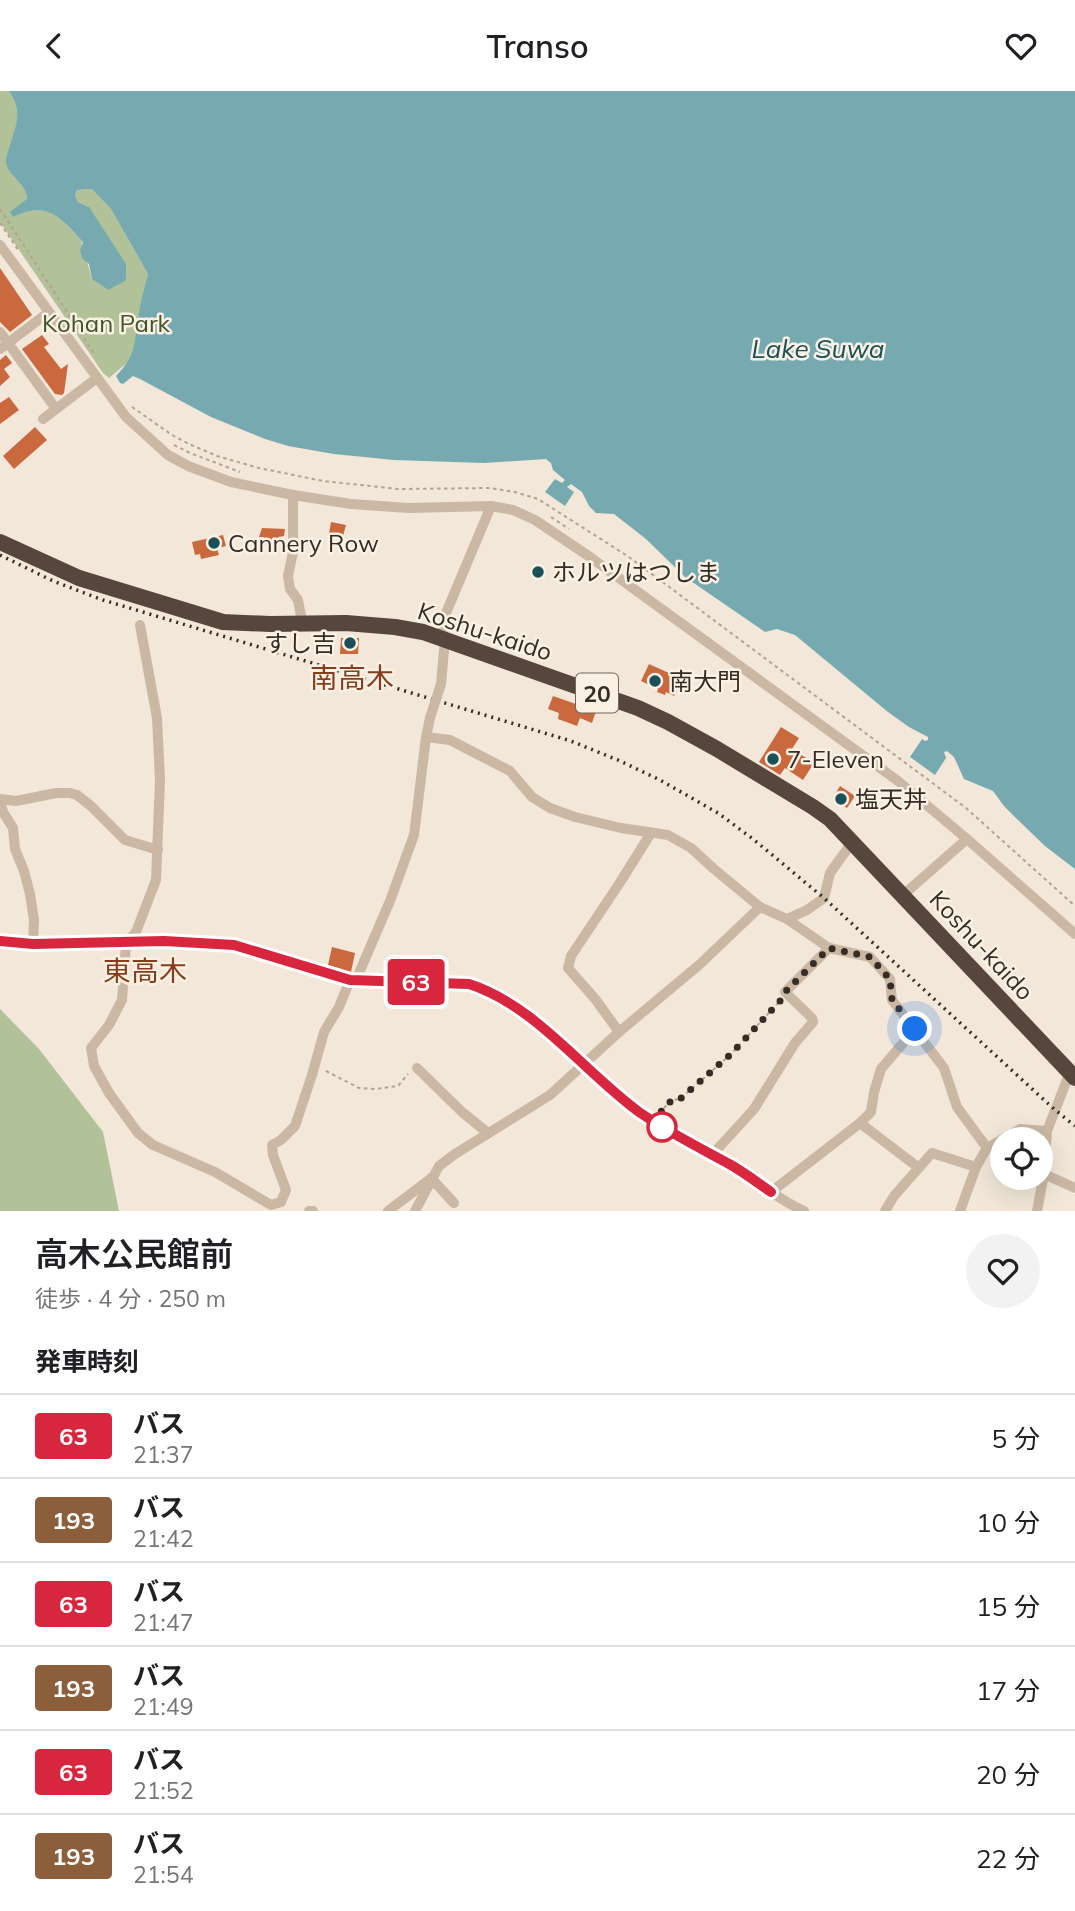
<!DOCTYPE html>
<html lang="ja">
<head>
<meta charset="utf-8">
<style>
  body { margin:0; font-family:Mulish,"Noto Sans JP",sans-serif; background:#f2f2f2; color:#202124; height:100vh; display:flex; flex-direction:column; font-size:26px; white-space:nowrap }
  * { box-sizing:border-box; margin:0 }
  p { font-size:23px; color:#757577 }
  .icon { flex:none; width:38px; height:38px; fill:none; stroke:currentColor; stroke-width:2; stroke-linecap:round; stroke-linejoin:round }
  .map { position:relative; height:1120px; overflow:hidden }
  .sheet { display:flex; flex-direction:column; background:#fff; flex:1 }
  .sheet>* { flex:none }
  .badge { padding:0 14px; border-radius:5px; font-size:24px; line-height:46px }
  .tools { position:absolute; left:990px; top:1036px; display:grid; gap:14px }
  .tools a { display:grid; place-items:center; width:63px; height:63px; border-radius:50%; background:#fff; box-shadow:0 7px 28px #0002; font-size:35px }
  .you { position:absolute; width:35px; height:35px; margin:-18px; border:5px solid #fff; border-radius:50%; background:#1a73e8; box-shadow:0 0 0 10px #1a73e833 }
  .map>.badge { position:absolute; translate:-50% -50%; box-shadow:0 0 0 4px #fff }
  h2 { padding:0 35px; font-size:26px; line-height:63px }
  .round { display:grid; place-items:center; flex:none; width:74px; height:74px; border-radius:37px; background:#f2f2f2 }
  .headline { display:flex; align-items:center; justify-content:space-between; height:119px; padding:0 35px }
  h1 { font-size:33px; font-weight:600; line-height:52px }
  ul { padding:0; list-style:none }
  li { display:flex; align-items:center; gap:21px; height:84px; padding:0 35px; border-top:2px solid #e0e0e0 }
  li div { flex:1 }
  li b { display:block; font-size:26px }
  li em { font-style:normal }
  li .badge { min-width:77px; font-weight:700; text-align:center }
  header { display:flex; justify-content:space-between; align-items:center; height:91px; padding:0 35px; background:#fff; font-size:32px; font-weight:600 }
  .map>svg:first-child { display:block }
  .green { fill:#b1c198 }
  .water { fill:#76aab0 }
  .building { fill:#ca693e }
  .lines { fill:none; stroke-linecap:round; stroke-linejoin:round }
  .path { stroke:#b6a28e; stroke-width:2; stroke-dasharray:3.5 3.5; stroke-linecap:butt }
  .minor { stroke:#cab8a4; stroke-width:10 }
  .highway { stroke:#56463d; stroke-width:16 }
  .rail { stroke:#352c26; stroke-width:3.5; stroke-dasharray:2 5; stroke-linecap:butt }
  .minor-bridge { stroke:#cab8a4; stroke-width:10 }
  .line-casing { stroke:#fff; stroke-width:16 }
  .line { stroke:#d7263d; stroke-width:10 }
  .walk { stroke:#352c26; stroke-width:7; stroke-dasharray:0 12.6 }
  .poi-dot { fill:#1a5058; stroke:#faf1e4; stroke-width:2.5 }
  .stop-dot { fill:#fff; stroke:#d7263d; stroke-width:3.5 }
  .labels { text-anchor:middle; dominant-baseline:central; stroke-width:5; stroke-linejoin:round; paint-order:stroke }
  .shield { fill:#faf1e4; stroke:#70675f; stroke-width:2 }
  .shield-label { font-size:23px; font-weight:bold; fill:#352c26 }
  .park-label { font-size:24px; fill:#415429; stroke:#faf1e4 }
  .poi-label { font-size:24px; fill:#352c26; stroke:#faf1e4; text-anchor:start }
  .street-label { font-size:24px; fill:#352c26; stroke:#faf1e4 }
  .water-label { font-size:26px; font-style:italic; fill:#1a5058; stroke:#faf1e4 }
  .quarter-label { font-size:28px; fill:#873d1c; stroke:#faf1e4 }
</style>
</head>
<body>
<header><svg class="icon" aria-label="back" viewBox="0 0 24 24"><path d="M15 5l-7 7 7 7"/></svg>Transo<svg class="icon" aria-label="heart" viewBox="0 0 24 24"><path d="M12 20l-8-8c-3-5 5-10 8-4 3-6 11-1 8 4z"/></svg></header>
<div class="map">
<svg width="1075" height="1120" viewBox="0 0 1075 1120">
  <rect width="100%" height="100%" fill="#f2e7d8"/>
  <!-- green -->
  <g class="green">
    <path d="M0 0H9C29 31 6 44 9 75 10 88 27 93 27 108L13 126 22 121 36 119 50 120 58 125 81 149 92 188 108 199 89 116 78 111 75 104 77 99 92 98 111 118 148 183 138 227 135 258 128 271 109 287 103 282 0 131Z"/>
    <path d="M0 918 39 958 103 1041 119 1120H0Z"/>
  </g>
  <!-- water -->
  <path class="water" d="M9 0H1075V778L1045 755 1019 730 1004 715 993 700 964 688 954 666 947 660 944 661 946 667 935 684 910 666 922 648 925 650 928 649V646L909 636 888 621 795 544 777 538 765 541 685 486 646 448 614 423 596 422 589 415 582 401 571 393 567 396 574 401 565 415 545 401 555 388 562 392 565 389 553 379 551 372 546 368 484 372 394 369 334 363 288 355 265 348 211 326 140 288 133 285 123 293 120 292 116 285C136 264 134 255 138 228 140 213 144 198 148 183L111 118 92 98 77 99 75 104 78 111 89 116 126 173V186L125 190 108 199 92 188 89 173 82 167 80 159 83 152 81 149C59 125 47 110 13 126L10 121 27 108C27 92 6 85 6 69 6 69 8 59 9 58 15 35 24 23 9 0Z"/>
  <!-- building -->
  <g class="building">
    <path d="M0 177 32 224 10 241 0 231Z"/>
    <path d="M42 244 49 253 44 256 61 278 68 273 64 302 62 304 55 303 22 258Z"/>
    <path d="M6 264 12 272 4 278 10 286 0 295V269Z"/>
    <path d="M9 306 19 319 0 333V312Z"/>
    <path d="M35 336 47 349 14 378 3 365Z"/>
    <path d="M331 431 346 434 343 445 329 443Z"/>
    <path d="M262 437 285 438 284 445 278 446 279 454 263 453 264 446H259Z"/>
    <path d="M223 444 226 455 217 457 219 464 201 468 200 463 195 464 192 451Z"/>
    <path d="M341 547H359L358 563H340Z"/>
    <path d="M649 573 682 588 674 605 666 601 665 604 657 601 658 598 641 590Z"/>
    <path d="M553 605 596 620 592 632 580 627 577 635 558 628 559 622 548 618Z"/>
    <path d="M781 636 799 647 792 658 814 672 803 689 785 677 780 684 759 671Z"/>
    <path d="M840 695 855 705 847 717 833 707Z"/>
    <path d="M332 856 355 862 351 881 328 874Z"/>
  </g>
  <g class="lines">
    <!-- path -->
    <g class="path">
      <path d="M0 118 95 264"/>
      <path d="M0 132 19 160"/>
      <path d="M132 316 172 344 189 353 217 365 259 377 323 390 398 398 490 397 515 401 538 408 629 466 966 717 1075 815"/>
      <path d="M174 354 190 362 240 381"/>
      <path d="M551 426 569 438"/>
      <path d="M326 980 359 997 375 998 398 995 408 983"/>
      <path d="M659 1022 672 1009 680 1008 731 963 779 911"/>
    </g>
    <!-- minor -->
    <g class="minor">
      <path d="M0 154 126 326 168 364 188 375 231 391 293 404 351 413 409 417 491 415 513 419 535 429 590 466 898 690 967 748 1075 843"/>
      <path d="M0 241 56 318 97 287"/>
      <path d="M0 258 49 221"/>
      <path d="M43 328 56 318"/>
      <path d="M293 404V461L288 485 290 498 298 509 302 531"/>
      <path d="M140 534 157 627 160 689 156 789 136 841 126 852 122 909 109 934 91 957 94 975 109 1002 138 1042 153 1054 215 1081 271 1114 281 1111"/>
      <path d="M441 593 445 548 443 538 446 522 491 415"/>
      <path d="M426 646 450 649 510 680 532 706 550 717 575 726 621 737 668 744 691 757 714 778 760 816 787 828 829 857 870 866 890 888 892 909 944 977 957 1016 987 1057"/>
      <path d="M0 708 16 710 56 702H70L77 704 91 715 125 749 158 759"/>
      <path d="M0 710 3 721 13 737 15 758 24 780 30 803 34 829 33 853"/>
      <path d="M903 804 967 748"/>
      <path d="M787 828 807 819 824 807 830 782 853 750"/>
      <path d="M0 850 33 853 164 850 234 854 350 889 469 893C530 913 585 977 635 1018 664 1041 700 1056 732 1075 757 1089 778 1109 804 1120"/>
      <path d="M356 889 390 810 414 744 426 646 430 627"/>
      <path d="M619 941 596 909 568 877 571 865 619 793 651 742"/>
      <path d="M417 977 462 1021 488 1042"/>
      <path d="M860 1032 871 1021 874 1001 881 978 915 938"/>
      <path d="M712 1064 754 1018 795 952 813 931 812 927 785 901 829 857"/>
      <path d="M1044 1083 1075 1097"/>
      <path d="M431 1087 454 1112"/>
      <path d="M771 1101 860 1032 919 1077"/>
      <path d="M281 1111 286 1099 273 1064 272 1054 281 1049 295 1035 312 984 324 941 339 916 350 889"/>
      <path d="M309 1120H313"/>
      <path d="M388 1120 429 1089"/>
      <path d="M415 1120 439 1075 455 1063 550 1004 619 941 699 874 760 816"/>
      <path d="M885 1120 894 1105 932 1062 976 1076"/>
      <path d="M960 1120 976 1076 987 1057 1020 1038 1047 1040 1070 981"/>
      <path d="M1037 1120 1044 1083 1047 1040"/>
    </g>
    <!-- highway -->
    <path class="highway" d="M0 451 79 487 223 531 270 533 346 532 395 536 423 541 638 617 668 631 717 658 813 716 830 728 1075 987"/>
    <!-- rail -->
    <path class="rail" d="M0 464 53 490 103 509 571 650 618 669 660 689 718 722 753 748 824 807 1054 1018 1075 1035"/>
    <!-- minor-bridge -->
    <path class="minor-bridge" d="M430 627 441 593"/>
  </g>
  <g class="lines">
    <!-- line casing -->
    <g class="line-casing">
      <path id="line" d="M0 850 33 853 164 850 234 854 350 889 469 893C535 914 584 981 639 1021 668 1041 700 1057 731 1074 745 1082 758 1092 771 1101"/>
    </g>
    <!-- line -->
    <use href="#line" class="line"/>
    <!-- walk -->
    <path class="walk" d="M662 1036 652 1030 672 1009 680 1008 731 963 780 910 785 901 829 857 870 866 890 888 892 909 915 938"/>
  </g>
  <!-- markers -->
  <g class="poi-dot">
    <circle cx="214" cy="452" r="7"/>
    <circle cx="538" cy="481" r="7"/>
    <circle cx="350" cy="552" r="7"/>
    <circle cx="655" cy="590" r="7"/>
    <circle cx="773" cy="668" r="7"/>
    <circle cx="841" cy="708" r="7"/>
  </g>
  <circle class="stop-dot" cx="662" cy="1036" r="14"/>
  <g class="labels">
    <!-- shield labels -->
    <rect class="shield" x="576" y="582.5" width="42" height="39" rx="5"/>
    <g class="shield-label">
      <text x="597" y="602">20</text>
    </g>
    <!-- park labels -->
    <g class="park-label">
      <text x="106" y="232">Kohan Park</text>
    </g>
    <!-- poi labels -->
    <g class="poi-label">
      <text x="228" y="452">Cannery Row</text>
      <text x="552" y="481">ホルツはつしま</text>
      <text x="336" y="552" text-anchor="end">すし吉</text>
      <text x="669" y="590">南大門</text>
      <text x="787" y="668">7-Eleven</text>
      <text x="855" y="708">塩天丼</text>
    </g>
    <!-- street labels -->
    <g class="street-label">
      <text transform="translate(485 540) rotate(18)">Koshu-kaido</text>
      <text transform="translate(982 854) rotate(47)">Koshu-kaido</text>
    </g>
    <!-- water labels -->
    <g class="water-label">
      <text x="818" y="257">Lake Suwa</text>
    </g>
    <!-- quarter labels -->
    <g class="quarter-label">
      <text x="352" y="586">南高木</text>
      <text x="145" y="879">東高木</text>
    </g>
  </g>
</svg>
<div class="tools">
<a><svg class="icon" aria-label="locate" viewBox="0 0 24 24"><circle cx="12" cy="12" r="6"/><path d="M12 2v4M12 18v4M2 12h4M18 12h4"/></svg></a>
</div>
<div class="you" style="left:915px;top:938px"></div>
<b class="badge" style="left:416px;top:891px;background:#d7263d;color:#fff">63</b>
</div>
<section class="sheet">
<div class="headline"><div><h1>高木公民館前</h1><p>徒歩 · 4 分 · 250 m</p></div><a class="round"><svg class="icon" aria-label="heart" viewBox="0 0 24 24"><path d="M12 20l-8-8c-3-5 5-10 8-4 3-6 11-1 8 4z"/></svg></a></div>
<h2>発車時刻</h2>
<ul>
<li><span class="badge" style="background:#d7263d;color:#fff">63</span><div><b>バス</b><p>21:37</p></div><em>5 分</em></li>
<li><span class="badge" style="background:#8b5e3c;color:#fff">193</span><div><b>バス</b><p>21:42</p></div><em>10 分</em></li>
<li><span class="badge" style="background:#d7263d;color:#fff">63</span><div><b>バス</b><p>21:47</p></div><em>15 分</em></li>
<li><span class="badge" style="background:#8b5e3c;color:#fff">193</span><div><b>バス</b><p>21:49</p></div><em>17 分</em></li>
<li><span class="badge" style="background:#d7263d;color:#fff">63</span><div><b>バス</b><p>21:52</p></div><em>20 分</em></li>
<li><span class="badge" style="background:#8b5e3c;color:#fff">193</span><div><b>バス</b><p>21:54</p></div><em>22 分</em></li>
</ul>
</section>
</body>
</html>
